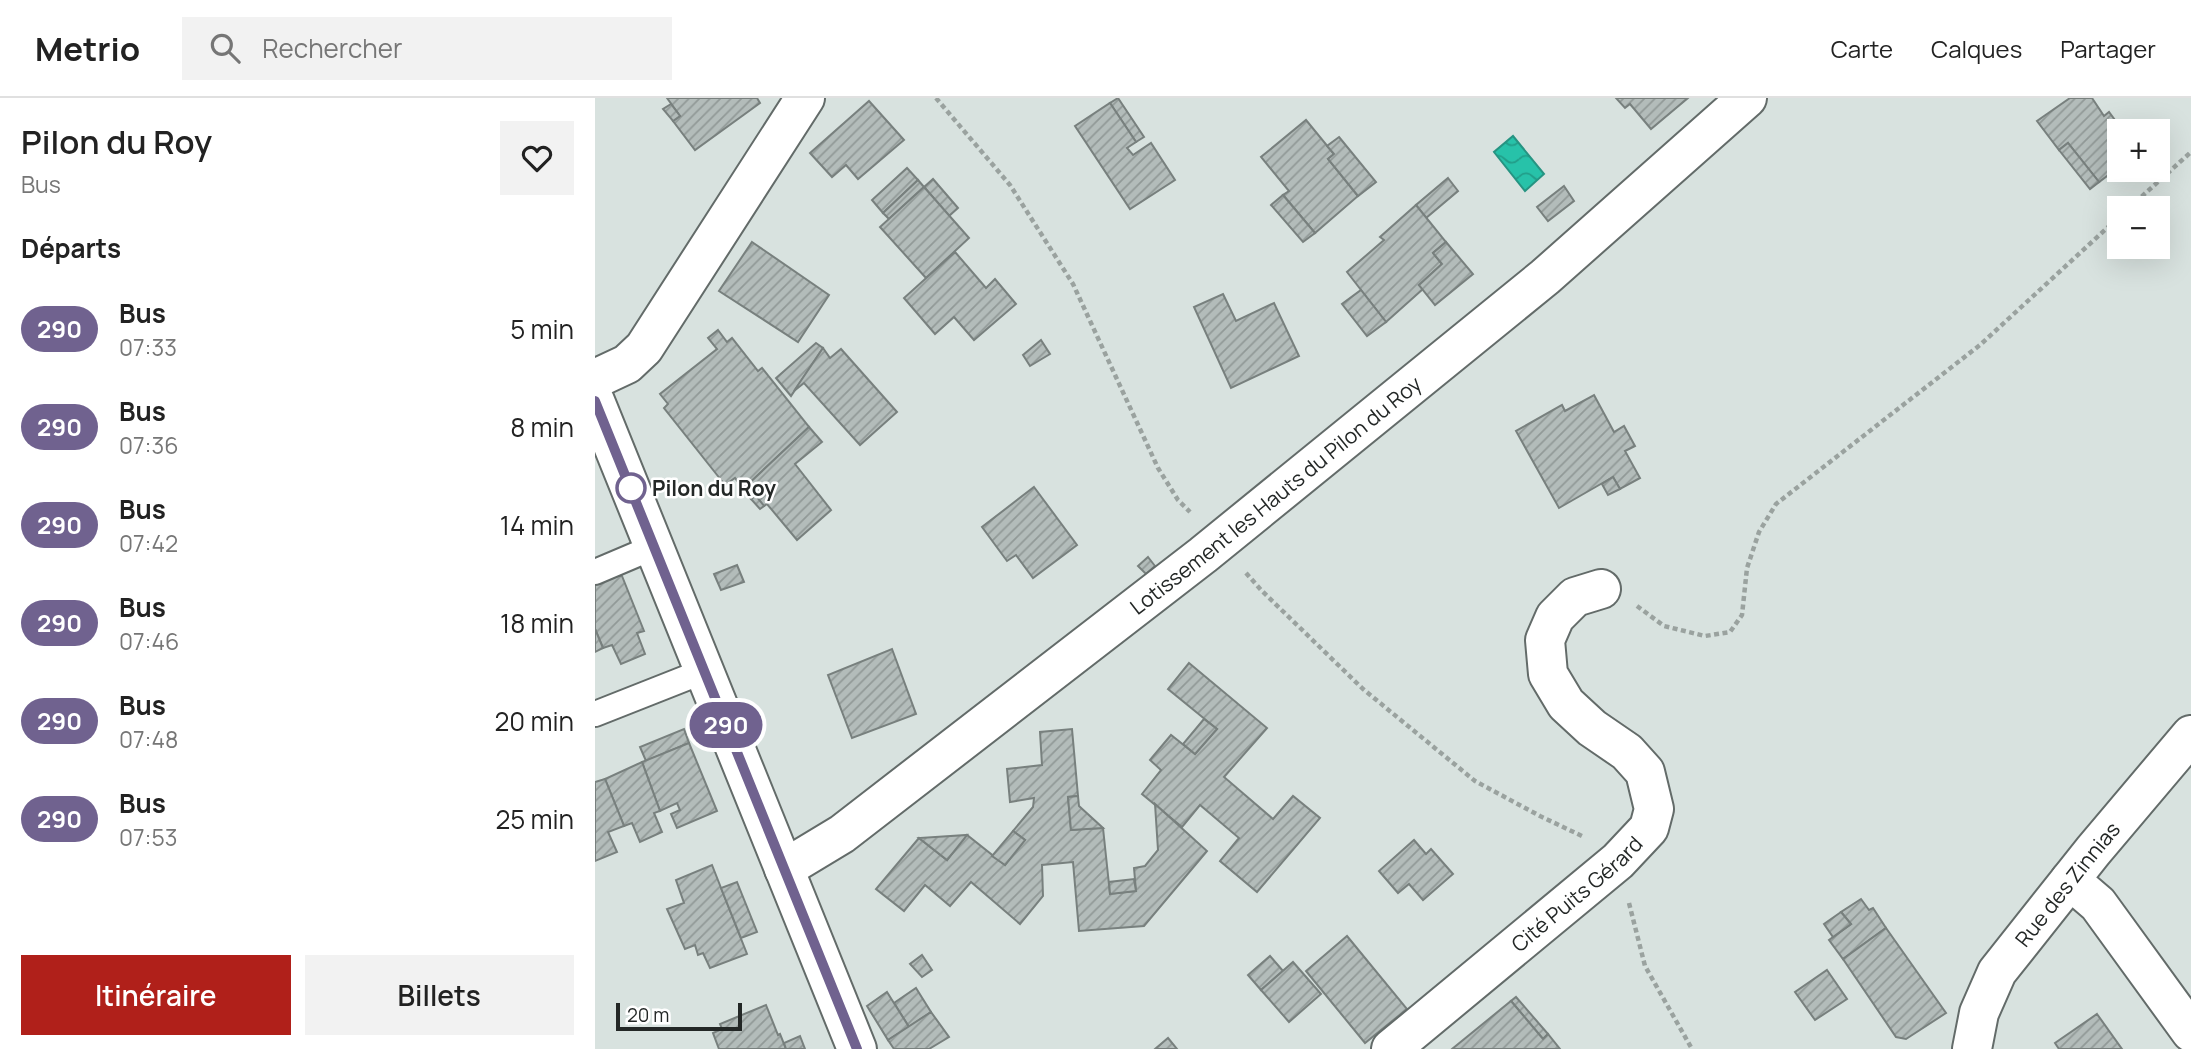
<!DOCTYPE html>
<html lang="fr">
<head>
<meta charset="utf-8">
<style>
  body { margin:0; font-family:Manrope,sans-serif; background:#f2f2f2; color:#222; height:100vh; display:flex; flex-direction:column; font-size:26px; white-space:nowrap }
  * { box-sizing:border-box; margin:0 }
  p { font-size:23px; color:#767676 }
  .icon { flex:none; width:38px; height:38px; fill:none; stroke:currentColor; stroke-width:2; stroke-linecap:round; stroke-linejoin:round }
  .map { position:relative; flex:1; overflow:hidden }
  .details { display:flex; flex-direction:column; background:#fff; width:595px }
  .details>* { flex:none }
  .badge { padding:0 14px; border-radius:23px; font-size:24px; line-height:46px }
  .fabs { position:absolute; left:1512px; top:21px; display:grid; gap:14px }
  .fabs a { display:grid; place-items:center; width:63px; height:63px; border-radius:0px; background:#fff; box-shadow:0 7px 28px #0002; font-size:35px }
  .scale { position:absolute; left:21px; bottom:18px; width:126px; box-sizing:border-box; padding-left:7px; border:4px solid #232726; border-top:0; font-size:19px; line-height:24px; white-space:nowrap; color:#232726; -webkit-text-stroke:5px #fff; paint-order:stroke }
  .map>.badge { position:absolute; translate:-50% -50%; box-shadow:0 0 0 4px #fff }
  h2 { padding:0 21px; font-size:26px; line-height:63px }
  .round { display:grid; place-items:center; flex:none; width:74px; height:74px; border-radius:0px; background:#f2f2f2 }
  .headline { display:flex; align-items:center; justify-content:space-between; height:119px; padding:0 21px }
  h1 { font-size:33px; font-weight:600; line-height:52px }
  .primary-button { display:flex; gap:14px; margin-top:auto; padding:14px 21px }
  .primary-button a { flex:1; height:80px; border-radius:0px; background:#b0201a; color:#fff; font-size:28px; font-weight:600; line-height:80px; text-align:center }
  .primary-button a+a { background:#f2f2f2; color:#222 }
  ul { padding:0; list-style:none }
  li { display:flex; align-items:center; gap:21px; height:98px; padding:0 21px }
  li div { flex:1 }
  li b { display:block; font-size:26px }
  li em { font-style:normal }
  li .badge { min-width:77px; font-weight:700; text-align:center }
  header { display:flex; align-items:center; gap:42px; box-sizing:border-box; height:98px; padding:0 35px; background:#fff; border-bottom:2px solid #e0e0e0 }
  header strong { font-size:33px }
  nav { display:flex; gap:38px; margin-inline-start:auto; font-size:24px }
  .search { width:490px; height:63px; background:#f2f2f2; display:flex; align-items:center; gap:18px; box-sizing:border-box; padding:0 24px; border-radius:0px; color:#767676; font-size:26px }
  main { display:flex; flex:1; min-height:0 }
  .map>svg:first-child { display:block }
  .water { fill:url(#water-waves); stroke:#269482; stroke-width:2 }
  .building { fill:url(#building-hatch); stroke:#78807e; stroke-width:2 }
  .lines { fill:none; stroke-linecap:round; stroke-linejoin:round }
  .lane-casing { stroke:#636b69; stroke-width:28 }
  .street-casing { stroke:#636b69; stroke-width:42 }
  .secondary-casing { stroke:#636b69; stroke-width:42 }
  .path { stroke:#9aa29f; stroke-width:4.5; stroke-dasharray:5 3.5; stroke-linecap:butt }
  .lane { stroke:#fff; stroke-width:24 }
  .street { stroke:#fff; stroke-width:38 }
  .secondary { stroke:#fff; stroke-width:38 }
  .line-casing { stroke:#fff; stroke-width:16 }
  .line { stroke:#70628f; stroke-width:10 }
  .stop-dot { fill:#fff; stroke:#70628f; stroke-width:3.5 }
  .labels { text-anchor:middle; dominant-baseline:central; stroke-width:5; stroke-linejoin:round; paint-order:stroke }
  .stop-label { font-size:21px; font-weight:bold; fill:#232726; stroke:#fff; text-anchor:start }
  .street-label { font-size:21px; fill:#232726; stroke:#fff }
</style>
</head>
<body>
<header>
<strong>Metrio</strong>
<div class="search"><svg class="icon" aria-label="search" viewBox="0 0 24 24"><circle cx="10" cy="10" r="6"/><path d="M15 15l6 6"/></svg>Rechercher</div>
<nav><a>Carte</a><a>Calques</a><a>Partager</a></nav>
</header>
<main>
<section class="details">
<div class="headline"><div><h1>Pilon du Roy</h1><p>Bus</p></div><a class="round"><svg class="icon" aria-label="heart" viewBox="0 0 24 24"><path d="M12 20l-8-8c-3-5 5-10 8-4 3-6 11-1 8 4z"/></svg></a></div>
<h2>Départs</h2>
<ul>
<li><span class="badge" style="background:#70628f;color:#fff">290</span><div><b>Bus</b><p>07:33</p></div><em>5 min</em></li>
<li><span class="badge" style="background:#70628f;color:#fff">290</span><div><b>Bus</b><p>07:36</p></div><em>8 min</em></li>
<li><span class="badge" style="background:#70628f;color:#fff">290</span><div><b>Bus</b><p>07:42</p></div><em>14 min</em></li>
<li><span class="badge" style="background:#70628f;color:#fff">290</span><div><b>Bus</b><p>07:46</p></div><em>18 min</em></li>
<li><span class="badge" style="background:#70628f;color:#fff">290</span><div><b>Bus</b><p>07:48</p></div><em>20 min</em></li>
<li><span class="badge" style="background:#70628f;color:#fff">290</span><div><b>Bus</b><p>07:53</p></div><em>25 min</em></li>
</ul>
<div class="primary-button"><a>Itinéraire</a><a>Billets</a></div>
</section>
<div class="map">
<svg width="1596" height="951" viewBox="0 0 1596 951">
  <defs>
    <pattern id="water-waves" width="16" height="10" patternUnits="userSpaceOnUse" patternTransform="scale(1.75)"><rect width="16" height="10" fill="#27c2a9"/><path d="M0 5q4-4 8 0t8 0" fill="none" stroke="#219e89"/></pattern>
    <pattern id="building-hatch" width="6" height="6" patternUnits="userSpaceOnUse" patternTransform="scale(1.75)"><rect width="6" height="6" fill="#b3bcba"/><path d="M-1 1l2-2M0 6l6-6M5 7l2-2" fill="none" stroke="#919997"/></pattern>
  </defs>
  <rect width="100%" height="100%" fill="#d8e2df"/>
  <!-- water -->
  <path class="water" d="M918 38 949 76 930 93 899 54Z"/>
  <!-- building -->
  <g class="building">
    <path d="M72 0H162L165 5 100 52 78 23 85 18Z"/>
    <path d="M523 0 549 39 541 44 515 5Z"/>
    <path d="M1021 0H1093L1056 31 1035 6 1030 10Z"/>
    <path d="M1475 0H1497L1509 18 1514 14 1528 33H1524V69L1504 84 1473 45 1464 52 1442 23Z"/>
    <path d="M274 3 309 42 263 81 251 67 237 79 215 55Z"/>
    <path d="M515 5 541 44 532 50 538 57 556 45 580 82 535 111 480 28Z"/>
    <path d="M76 6 85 18 78 23 68 11Z"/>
    <path d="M711 22 739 56 733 61 763 98 720 135 688 97 694 93 666 59Z"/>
    <path d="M744 39 781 84 763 98 733 61 739 56 732 48Z"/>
    <path d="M1473 45 1504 84 1495 91 1464 52Z"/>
    <path d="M312 70 323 82 288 115 277 102Z"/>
    <path d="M853 80 863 93 831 120 821 107Z"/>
    <path d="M338 81 363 110 354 118 329 89Z"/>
    <path d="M323 82 329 89 294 121 288 115Z"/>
    <path d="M969 88 979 103 953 123 942 109Z"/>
    <path d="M329 89 374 140 331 180 285 129Z"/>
    <path d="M688 97 720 135 708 144 676 107Z"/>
    <path d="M821 107 851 144 838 155 847 166 824 187 828 191 791 224 752 174 789 142 785 139Z"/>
    <path d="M157 144 234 197 203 244 124 193Z"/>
    <path d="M851 144 878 176 840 207 824 187 847 166 838 155Z"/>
    <path d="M360 154 391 190 400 181 421 206 379 242 359 219 340 236 309 200Z"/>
    <path d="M766 192 791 224 772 238 747 206Z"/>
    <path d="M628 196 641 223 679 205 704 258 636 290 599 209Z"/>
    <path d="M123 232 132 244 137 240 163 273 167 270 214 329 148 391 140 380 130 387 69 310 73 306 65 296 122 251 113 240Z"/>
    <path d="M446 242 455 256 435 268 428 257Z"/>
    <path d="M221 245 228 250 196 298 181 280Z"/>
    <path d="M228 250 235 260 246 251 302 314 265 347 209 285 199 293Z"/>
    <path d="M999 297 1019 334 1029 328 1040 348 1030 353 1045 380 1025 391 1018 379 964 410 921 333 967 307 970 313Z"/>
    <path d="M214 329 227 344 200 366 236 412 202 442 172 406 169 408 161 398 156 401 148 391Z"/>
    <path d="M1018 379 1025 391 1013 397 1007 386Z"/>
    <path d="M439 389 482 447 438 480 421 457 412 463 387 429Z"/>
    <path d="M161 398 169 408 165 411 156 401Z"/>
    <path d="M553 459 560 468 551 476 543 468Z"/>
    <path d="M142 467 149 484 126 492 119 476Z"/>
    <path d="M22 477 27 478 49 533 42 535 50 556 26 566 17 547 8 550 0 531V486Z"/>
    <path d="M0 531 8 550 0 554Z"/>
    <path d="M297 551 321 616 257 640 233 577Z"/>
    <path d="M594 565 672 630 629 679 678 721 698 698 725 720 662 794 625 763 644 740 605 707 587 729 547 696 566 672 555 662 576 637 600 656 622 631 573 591Z"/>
    <path d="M609 621 622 631 600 656 588 646Z"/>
    <path d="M89 631 94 645 51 663 45 649Z"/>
    <path d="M477 631 483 698 473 699 476 732 508 730 515 796 541 793 539 770 550 768 563 752 560 706 612 753 549 828 484 833 478 764 447 767 448 798 425 826 376 784 355 808 330 787 309 813 281 791 324 740 352 762 372 737 410 767 430 742 418 733 438 709 439 700 415 704 412 671 447 667 445 634Z"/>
    <path d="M94 645 122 713 82 730 76 716 85 712 82 705 65 713 47 664Z"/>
    <path d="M47 664 65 713 59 715 67 734 45 744 37 725 29 728 10 681Z"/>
    <path d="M10 681 29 728 13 734 22 754 0 763V684Z"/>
    <path d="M483 698 484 708 508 730 476 732 473 699Z"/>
    <path d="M418 733 430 742 410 767 397 758Z"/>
    <path d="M372 737 352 762 324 740Z"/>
    <path d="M819 742 831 756 836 751 858 776 828 802 814 786 803 795 784 773Z"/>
    <path d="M117 767 152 856 115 870 108 855 103 857 100 847 90 851 72 811 89 805 81 782Z"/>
    <path d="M539 781 541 793 515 796 514 784Z"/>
    <path d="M142 784 162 834 146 840 126 790Z"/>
    <path d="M1266 801 1274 812 1278 810 1291 830 1248 861 1234 842 1256 826 1246 814Z"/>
    <path d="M1246 814 1256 826 1238 839 1229 826Z"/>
    <path d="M1291 830 1351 915 1311 941 1301 939 1248 861Z"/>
    <path d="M752 838 812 911 770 945 711 873Z"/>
    <path d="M327 857 337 872 327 879 315 866Z"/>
    <path d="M675 858 688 873 666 892 653 877Z"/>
    <path d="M698 864 726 896 694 924 666 892Z"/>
    <path d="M1232 872 1252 901 1220 922 1200 894Z"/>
    <path d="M321 890 336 914 314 929 299 905Z"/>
    <path d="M292 894 314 929 293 942 272 908Z"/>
    <path d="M921 899 953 936 948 941 916 903Z"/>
    <path d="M916 903 948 941 953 936 965 951H857Z"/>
    <path d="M171 907 183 937 185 936 191 951H124L118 935 127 931 125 926Z"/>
    <path d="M336 914 354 939 334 951H299L293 942Z"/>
    <path d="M1502 916 1527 951H1464L1460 945Z"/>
    <path d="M205 938 210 951H191L189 945Z"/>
    <path d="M573 940 582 951H560Z"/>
  </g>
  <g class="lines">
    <!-- lane casing -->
    <g class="lane-casing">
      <g id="lane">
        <path d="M0 474 59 449"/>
        <path d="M0 616 109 573"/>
      </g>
    </g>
    <!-- street casing -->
    <g class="street-casing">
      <g id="street">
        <path d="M0 281 32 266 49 250 210 0"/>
        <path id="s1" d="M189 771 247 736 608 457 950 179 1152 0"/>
        <path d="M1475 782 1503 806 1596 934"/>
        <path id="s2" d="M796 951 1023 763 1054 730 1059 711 1050 674 1032 654 997 630 971 606 953 576 950 542 960 519 980 499 1006 491"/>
        <path id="s3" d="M1377 951 1384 915 1402 874 1498 753 1596 637"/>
      </g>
    </g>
    <!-- secondary casing -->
    <g class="secondary-casing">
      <path id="secondary" d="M0 303 262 951"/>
    </g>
    <!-- path -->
    <g class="path">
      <path d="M341 0 415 87 478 186 563 370 583 402 595 414"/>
      <path d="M1534 110 1596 54"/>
      <path d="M651 475 667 493 768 591 880 683 945 718 989 739"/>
      <path d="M1042 508 1069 528 1110 538 1135 534 1147 517 1152 470 1164 434 1181 406 1385 247 1524 119"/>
      <path d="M1034 805 1050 868 1097 951"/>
    </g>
    <!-- lane -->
    <use href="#lane" class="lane"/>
    <!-- street -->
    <use href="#street" class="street"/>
    <!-- secondary -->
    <use href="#secondary" class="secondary"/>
  </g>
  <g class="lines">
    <!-- line casing -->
    <g class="line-casing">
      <path id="line" d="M0 303 262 951"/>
    </g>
    <!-- line -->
    <use href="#line" class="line"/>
  </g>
  <!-- markers -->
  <circle class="stop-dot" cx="36" cy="390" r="14"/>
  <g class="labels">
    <!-- stop labels -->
    <g class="stop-label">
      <text x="57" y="390">Pilon du Roy</text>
    </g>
    <!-- street labels -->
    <g class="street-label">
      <text stroke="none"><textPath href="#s1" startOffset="618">Lotissement les Hauts du Pilon du Roy</textPath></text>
      <text stroke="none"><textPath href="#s3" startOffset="194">Rue des Zinnias</textPath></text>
      <text stroke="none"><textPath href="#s2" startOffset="242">Cité Puits Gérard</textPath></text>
    </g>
  </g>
</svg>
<div class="fabs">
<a>+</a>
<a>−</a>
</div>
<div class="scale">20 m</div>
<b class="badge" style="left:131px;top:627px;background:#70628f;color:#fff">290</b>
</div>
</main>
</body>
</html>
